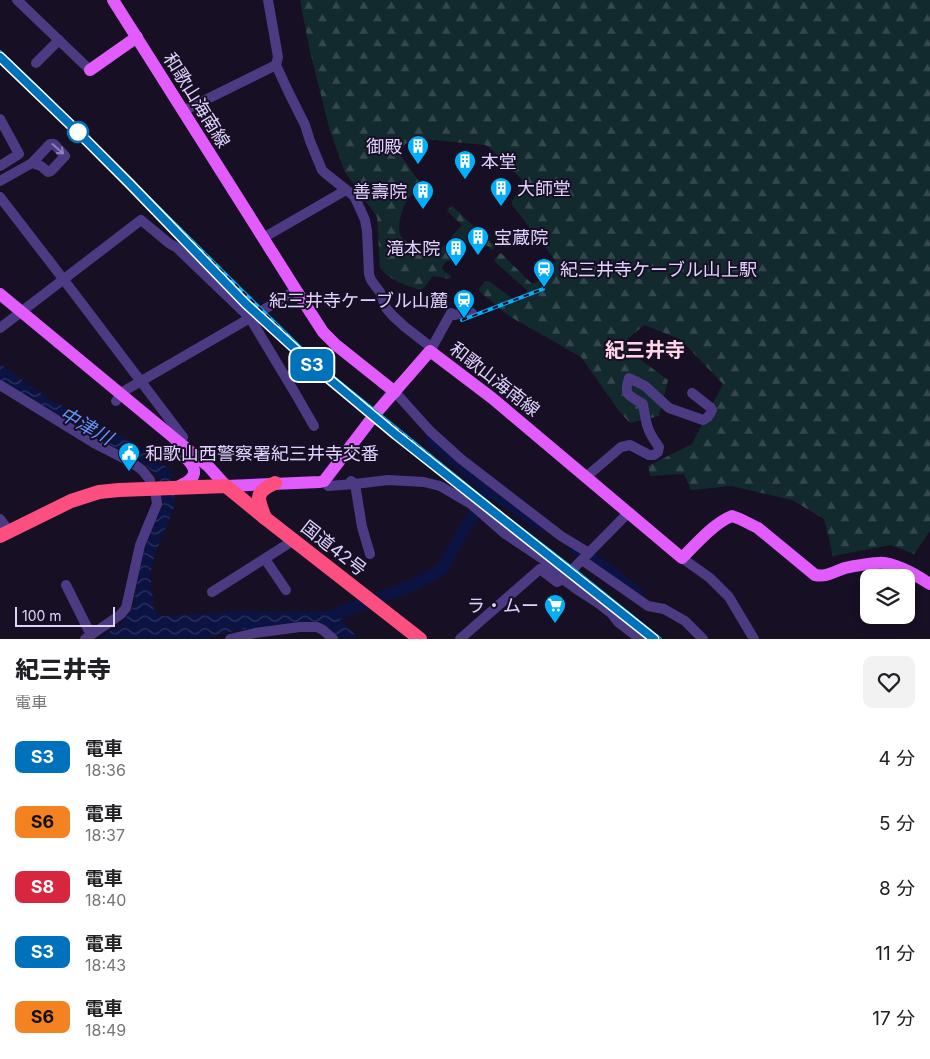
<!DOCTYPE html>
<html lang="ja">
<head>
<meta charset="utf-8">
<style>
  body { margin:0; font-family:Inter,"Noto Sans JP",sans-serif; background:#f2f2f2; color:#202124; height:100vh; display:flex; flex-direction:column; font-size:19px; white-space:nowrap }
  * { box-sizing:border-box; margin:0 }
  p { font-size:16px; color:#757577 }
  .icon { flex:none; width:28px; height:28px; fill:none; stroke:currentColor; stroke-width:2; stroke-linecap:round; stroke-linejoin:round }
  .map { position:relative; height:639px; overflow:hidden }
  .side { display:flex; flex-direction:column; background:#fff; flex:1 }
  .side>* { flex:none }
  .badge { padding:0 10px; border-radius:8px; font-size:18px; line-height:32px }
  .controls { position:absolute; left:860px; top:569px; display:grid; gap:10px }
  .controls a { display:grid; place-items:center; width:55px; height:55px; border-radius:10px; background:#fff; box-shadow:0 2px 8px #0003; font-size:25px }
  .scale { position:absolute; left:15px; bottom:12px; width:100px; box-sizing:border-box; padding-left:5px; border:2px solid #e0d2fe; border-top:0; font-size:14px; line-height:18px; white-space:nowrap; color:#e0d2fe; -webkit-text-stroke:4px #170f24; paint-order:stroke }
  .map>.badge { position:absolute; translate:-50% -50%; box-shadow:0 0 0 2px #fff }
  .round { display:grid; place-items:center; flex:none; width:52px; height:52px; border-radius:10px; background:#f2f2f2 }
  .summary { display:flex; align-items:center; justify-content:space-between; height:85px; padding:0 15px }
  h1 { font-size:24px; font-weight:800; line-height:38px }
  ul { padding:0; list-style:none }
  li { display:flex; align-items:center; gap:15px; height:65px; padding:0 15px }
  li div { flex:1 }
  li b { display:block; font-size:19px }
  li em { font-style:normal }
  li .badge { min-width:55px; font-weight:700; text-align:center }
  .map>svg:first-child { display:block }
  .forest { fill:url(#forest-firs) }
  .water { fill:url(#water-waves) }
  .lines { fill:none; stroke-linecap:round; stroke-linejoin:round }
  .river { stroke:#0a1341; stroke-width:12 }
  .minor { stroke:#4c3a83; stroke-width:10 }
  .major { stroke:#e15bfd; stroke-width:12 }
  .highway { stroke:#fd4f7f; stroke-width:14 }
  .rail-casing { stroke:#03affa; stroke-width:4 }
  .rail { stroke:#170f24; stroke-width:2; stroke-dasharray:5.5; stroke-linecap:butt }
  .oneway { stroke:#8f7eba }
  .line-casing { stroke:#fff; stroke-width:11 }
  .line { stroke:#0072bc; stroke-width:8 }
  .stop-dot { fill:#fff; stroke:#0072bc; stroke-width:2.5 }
  .labels { text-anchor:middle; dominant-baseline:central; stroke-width:4; stroke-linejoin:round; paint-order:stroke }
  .street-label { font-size:18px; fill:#e0d2fe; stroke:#170f24 }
  .poi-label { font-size:18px; fill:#e0d2fe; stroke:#170f24; text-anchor:end }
  .water-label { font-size:19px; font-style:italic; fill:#6195fd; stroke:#170f24 }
  .quarter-label { font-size:20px; font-weight:bold; fill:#ffd4e6; stroke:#170f24 }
</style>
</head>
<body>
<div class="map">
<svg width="930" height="639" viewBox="0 0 930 639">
  <defs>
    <pattern id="forest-firs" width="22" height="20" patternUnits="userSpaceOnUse" patternTransform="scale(1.25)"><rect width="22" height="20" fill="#12292e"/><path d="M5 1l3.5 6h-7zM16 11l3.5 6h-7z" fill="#34474d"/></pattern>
    <pattern id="water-waves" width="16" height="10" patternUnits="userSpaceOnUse" patternTransform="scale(1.25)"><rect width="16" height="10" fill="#0a1341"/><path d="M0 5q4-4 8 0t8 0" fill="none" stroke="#2d345e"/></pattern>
  </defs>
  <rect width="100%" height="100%" fill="#170f24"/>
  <!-- forest -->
  <g class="forest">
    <path d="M300 0H930V531L914 554 891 545 833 556 824 519 792 500 731 486 691 490 684 474 650 476 648 466 692 444 723 384 680 339 644 325 624 342 633 354 668 380 659 416 630 423 619 411 581 357 509 316 480 292 479 289 485 281H489L517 302C522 300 526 295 527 290L495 262 494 260 499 254 501 253 532 284C541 281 553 269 555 260L512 205V201L523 185 521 179 489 147 485 145 413 138 399 149V153L420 183C419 192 410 195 406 202 402 209 396 229 401 236 403 239 407 242 410 244 418 250 429 256 439 250 442 247 444 245 449 243L459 251V253L454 261H447L442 267 443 270 451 276V277L450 279 433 276C428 281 426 288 420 290 405 285 390 281 380 268L377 217 345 172 330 131 309 47Z"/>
    <path d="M451 206H452L495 246 494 249 492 250 484 243 479 246 476 244 473 246 468 242 461 248 451 239V237L462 225 447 211Z"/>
  </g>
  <!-- water -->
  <path class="water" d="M0 364 37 391 71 411 133 442 169 469 172 474 175 505 156 552 150 573 154 611 160 616 240 611 328 612 350 603 356 611 343 617V622L359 639H339L325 625 313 622 237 630 205 639H99L122 623 133 607 143 550 160 506 159 477 143 463 29 400 0 379Z"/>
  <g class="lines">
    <!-- river -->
    <g class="river">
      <path d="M431 439 488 489 541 526"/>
      <path d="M576 549 598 562 639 595"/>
      <path d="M338 613 411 586 441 570 488 489"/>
    </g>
    <!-- minor -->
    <g class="minor">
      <path d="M17 0 90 70"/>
      <path d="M268 0 278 57 276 65 288 91 305 125 310 141 322 170 325 173 354 196 357 202 365 220 367 231 369 274 371 280 380 292 386 308 392 315 405 327 432 348"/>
      <path d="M36 63 59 40"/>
      <path d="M183 111 276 65"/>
      <path d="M0 119 19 154 0 166"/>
      <path d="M0 181 32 163 50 144H54L65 156 51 171 48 172 41 166 32 163"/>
      <path d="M0 197 64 280 183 437 179 443"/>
      <path d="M263 238 346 190"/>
      <path d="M0 328 141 220 170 244 176 247 250 318 295 393 314 426"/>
      <path d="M430 351 451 313 455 315 463 313H472"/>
      <path d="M0 385 94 443 131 462 142 470 150 480 151 489"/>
      <path d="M395 392 430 431 461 459 561 536 589 553"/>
      <path d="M116 401 124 391 250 318 296 290"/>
      <path d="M586 477 621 447 630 445 649 455H654L658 452 659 447C647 431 646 424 643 404 629 395 623 396 629 378L645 386 669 408 703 420C708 418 710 415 712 410L711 408 692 393"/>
      <path d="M324 481 328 486 355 484 388 480 424 482 440 486 471 504 504 533 543 559 563 579 575 588 598 603 611 613 618 622 640 639"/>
      <path d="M351 481 355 484 362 527 370 554"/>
      <path d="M0 519 9 531"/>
      <path d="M682 558 710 578 729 597 754 639"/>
      <path d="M265 559 286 590"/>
      <path d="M582 560 648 606 664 609 685 621 703 639"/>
      <path d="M66 585 91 635"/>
      <path d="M212 592 294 540"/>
      <path d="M85 639 120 615 126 608 140 545 157 504 155 489"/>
      <path d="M230 639 255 633 300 627H317L323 630 333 639"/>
      <path d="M460 639 540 569 557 582 563 579 629 512"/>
    </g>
    <!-- major -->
    <g class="major">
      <path d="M113 0 296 290 323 332 336 345 395 392"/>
      <path d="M90 70 137 37"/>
      <path d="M0 294 209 467 226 486"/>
      <path d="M226 486 320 482 324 481 376 413 430 351 492 398 682 558C696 544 714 523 732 516L740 519 758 528 815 575C827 577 833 572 845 568 853 566 877 562 884 563 901 566 916 575 930 584"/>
      <path d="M177 488C180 485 184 484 187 482 199 474 194 466 186 458"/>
    </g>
    <!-- highway -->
    <g class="highway">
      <path d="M265 518C258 499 253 493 275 483"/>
      <path d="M0 536 71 501 99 492 119 490 226 486 265 518 420 639"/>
    </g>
    <!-- rail casing -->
    <g class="rail-casing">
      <g id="rail">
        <path d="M0 52 48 98 243 292 318 365 503 515 573 569 660 639"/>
        <path d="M462 320 543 289"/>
      </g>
    </g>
    <!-- rail -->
    <use href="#rail" class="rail"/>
  </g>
  <!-- one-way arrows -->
  <defs><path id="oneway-shaft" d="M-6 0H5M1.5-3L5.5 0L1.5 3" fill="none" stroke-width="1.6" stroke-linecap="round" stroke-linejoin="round" transform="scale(1.25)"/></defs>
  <use class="oneway" href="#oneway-shaft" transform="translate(58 149) rotate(41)"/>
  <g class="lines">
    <!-- line casing -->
    <g class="line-casing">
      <path id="line" d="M0 57 78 132 129 183 245 303 316 368 395 434 654 639"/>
    </g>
    <!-- line -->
    <use href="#line" class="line"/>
  </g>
  <!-- icons -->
  <defs>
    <g id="building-pin" transform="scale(1.125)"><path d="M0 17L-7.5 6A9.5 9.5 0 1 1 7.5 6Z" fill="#03affa" stroke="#170f24"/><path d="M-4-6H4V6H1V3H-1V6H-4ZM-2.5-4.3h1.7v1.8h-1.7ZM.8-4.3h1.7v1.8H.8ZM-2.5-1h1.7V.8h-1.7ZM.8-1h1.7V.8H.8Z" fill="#fff"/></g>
    <g id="station-pin" transform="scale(1.125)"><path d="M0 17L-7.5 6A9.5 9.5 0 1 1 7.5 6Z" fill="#03affa" stroke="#170f24"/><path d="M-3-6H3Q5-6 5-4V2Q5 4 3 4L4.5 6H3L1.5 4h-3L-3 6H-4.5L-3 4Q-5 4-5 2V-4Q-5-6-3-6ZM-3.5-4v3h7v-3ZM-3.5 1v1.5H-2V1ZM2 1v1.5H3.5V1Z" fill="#fff"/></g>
    <g id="civic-pin" transform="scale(1.125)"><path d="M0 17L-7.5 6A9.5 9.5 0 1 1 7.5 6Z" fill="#03affa" stroke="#170f24"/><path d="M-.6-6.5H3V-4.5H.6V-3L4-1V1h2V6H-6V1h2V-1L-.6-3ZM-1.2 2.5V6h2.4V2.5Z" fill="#fff"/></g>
    <g id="supermarket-pin" transform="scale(1.125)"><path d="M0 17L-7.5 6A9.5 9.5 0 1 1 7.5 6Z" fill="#03affa" stroke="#170f24"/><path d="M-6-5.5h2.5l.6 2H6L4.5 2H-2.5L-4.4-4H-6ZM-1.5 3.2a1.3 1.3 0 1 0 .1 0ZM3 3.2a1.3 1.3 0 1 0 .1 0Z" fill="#fff"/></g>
  </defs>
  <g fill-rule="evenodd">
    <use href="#building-pin" x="418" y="146"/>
    <use href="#building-pin" x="465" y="161"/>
    <use href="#building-pin" x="501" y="188"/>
    <use href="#building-pin" x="423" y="191"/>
    <use href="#building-pin" x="478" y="237"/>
    <use href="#building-pin" x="456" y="248"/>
    <use href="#station-pin" x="544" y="269"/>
    <use href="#station-pin" x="464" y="300"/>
    <use href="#civic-pin" x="129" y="453"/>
    <use href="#supermarket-pin" x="555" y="605"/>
  </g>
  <!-- markers -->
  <circle class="stop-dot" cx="78" cy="132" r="10"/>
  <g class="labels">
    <!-- street labels -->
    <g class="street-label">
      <text transform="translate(197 100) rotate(58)">和歌山海南線</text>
      <text transform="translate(495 379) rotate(38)">和歌山海南線</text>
      <text transform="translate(334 548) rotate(38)">国道42号</text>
    </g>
    <!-- poi labels -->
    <g class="poi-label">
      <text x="402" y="146">御殿</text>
      <text x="481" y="161" text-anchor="start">本堂</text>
      <text x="517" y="188" text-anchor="start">大師堂</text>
      <text x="407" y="191">善壽院</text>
      <text x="494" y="237" text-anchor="start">宝蔵院</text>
      <text x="440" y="248">滝本院</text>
      <text x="560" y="269" text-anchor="start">紀三井寺ケーブル山上駅</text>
      <text x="448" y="300">紀三井寺ケーブル山麓</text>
      <text x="145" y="453" text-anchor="start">和歌山西警察署紀三井寺交番</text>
      <text x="539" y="605">ラ・ムー</text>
    </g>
    <!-- water labels -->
    <g class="water-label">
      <text transform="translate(86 426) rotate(29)">中津川</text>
    </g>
    <!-- quarter labels -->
    <g class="quarter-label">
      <text x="645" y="350">紀三井寺</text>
    </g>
  </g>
</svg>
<div class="controls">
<a><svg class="icon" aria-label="layers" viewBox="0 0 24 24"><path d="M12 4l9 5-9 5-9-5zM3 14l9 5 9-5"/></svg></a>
</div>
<div class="scale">100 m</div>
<b class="badge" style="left:312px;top:365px;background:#0072bc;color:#fff">S3</b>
</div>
<section class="side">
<div class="summary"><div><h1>紀三井寺</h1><p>電車</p></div><a class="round"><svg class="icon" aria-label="heart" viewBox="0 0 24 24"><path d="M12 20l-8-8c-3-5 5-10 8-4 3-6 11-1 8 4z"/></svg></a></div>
<ul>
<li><span class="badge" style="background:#0072bc;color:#fff">S3</span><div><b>電車</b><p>18:36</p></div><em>4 分</em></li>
<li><span class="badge" style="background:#f58220;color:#111">S6</span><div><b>電車</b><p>18:37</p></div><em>5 分</em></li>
<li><span class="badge" style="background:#d7263d;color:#fff">S8</span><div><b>電車</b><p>18:40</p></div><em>8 分</em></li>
<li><span class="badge" style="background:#0072bc;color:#fff">S3</span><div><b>電車</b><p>18:43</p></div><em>11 分</em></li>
<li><span class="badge" style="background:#f58220;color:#111">S6</span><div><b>電車</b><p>18:49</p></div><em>17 分</em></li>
</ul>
</section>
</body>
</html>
